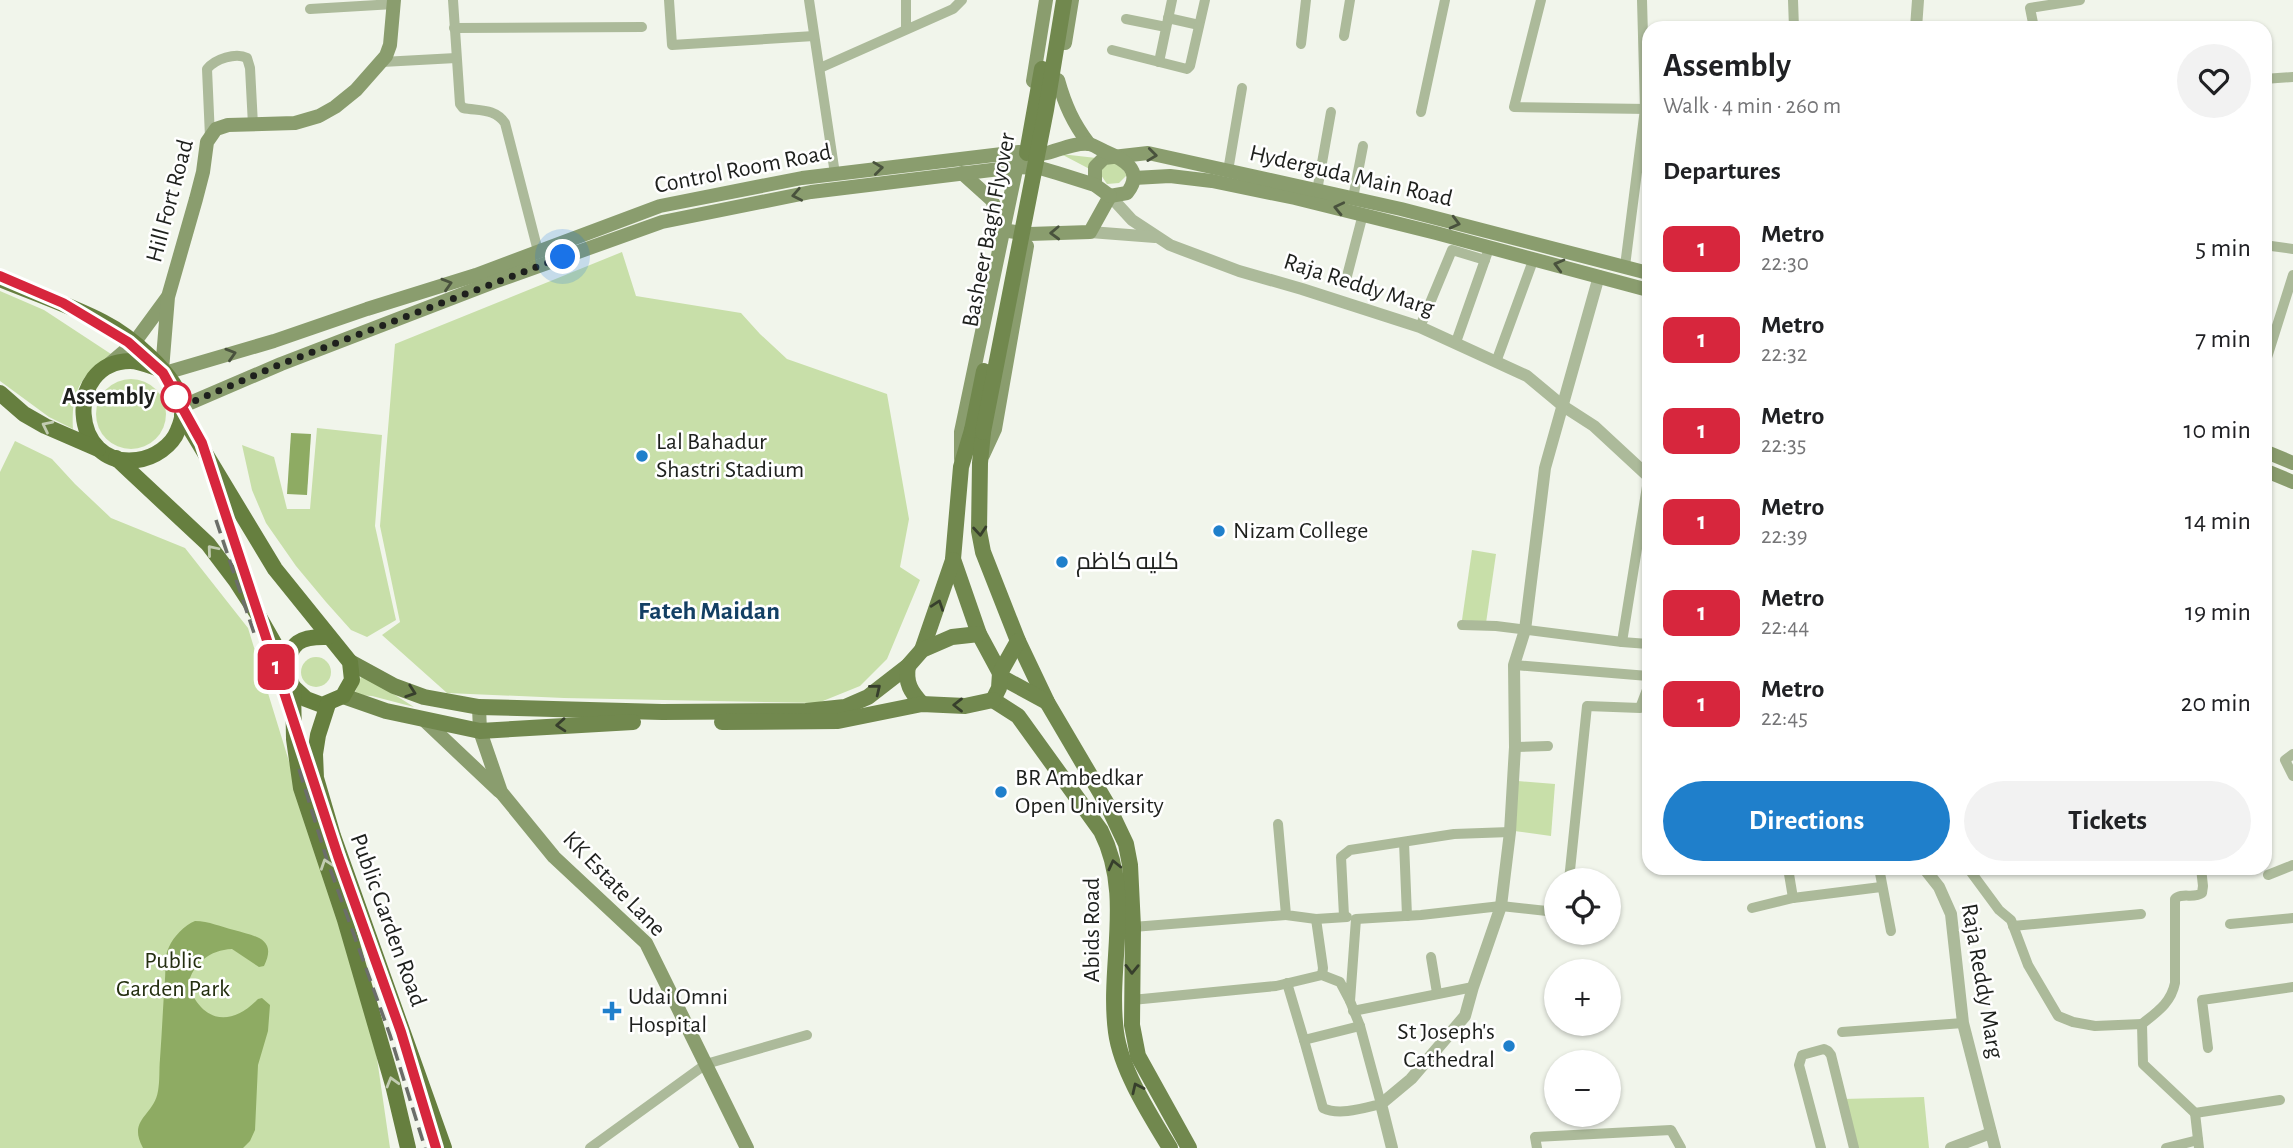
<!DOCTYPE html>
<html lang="en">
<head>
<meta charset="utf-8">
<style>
  body { margin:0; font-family:"Alegreya Sans",Cairo,sans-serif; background:#f2f2f2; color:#202124; height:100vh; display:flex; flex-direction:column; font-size:26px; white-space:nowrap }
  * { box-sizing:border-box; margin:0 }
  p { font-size:23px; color:#757577 }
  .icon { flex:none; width:38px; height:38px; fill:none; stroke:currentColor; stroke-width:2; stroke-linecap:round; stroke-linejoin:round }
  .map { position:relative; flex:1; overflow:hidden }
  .drawer { position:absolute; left:1642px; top:21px; width:630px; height:854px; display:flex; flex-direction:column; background:#fff; border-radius:21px; box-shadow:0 2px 5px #0004 }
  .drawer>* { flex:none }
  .badge { padding:0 14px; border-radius:10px; font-size:24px; line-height:46px }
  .buttons { position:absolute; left:1544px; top:868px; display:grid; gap:14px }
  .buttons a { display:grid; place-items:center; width:77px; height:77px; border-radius:50%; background:#fff; box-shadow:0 2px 5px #0004; font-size:35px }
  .you { position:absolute; width:35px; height:35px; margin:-18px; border:5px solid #fff; border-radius:50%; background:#1a73e8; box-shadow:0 0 0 10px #1a73e833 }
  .map>.badge { position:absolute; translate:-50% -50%; box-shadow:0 0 0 4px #fff }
  h2 { padding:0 21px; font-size:26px; line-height:63px }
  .round { display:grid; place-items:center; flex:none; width:74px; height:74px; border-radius:37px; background:#f2f2f2 }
  .headline { display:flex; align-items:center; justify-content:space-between; height:119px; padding:0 21px }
  h1 { font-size:33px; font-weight:700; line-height:52px }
  .cta { display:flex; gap:14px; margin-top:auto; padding:14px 21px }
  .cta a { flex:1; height:80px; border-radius:42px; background:#1f7fcb; color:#fff; font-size:28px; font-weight:700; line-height:80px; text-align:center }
  .cta a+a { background:#f2f2f2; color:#202124 }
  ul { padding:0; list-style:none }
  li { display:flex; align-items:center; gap:21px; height:91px; padding:0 21px }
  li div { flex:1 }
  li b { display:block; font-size:26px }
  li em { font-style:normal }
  li .badge { min-width:77px; font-weight:700; text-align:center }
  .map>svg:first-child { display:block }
  .green { fill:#c8dfa9 }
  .water { fill:#8eab63 }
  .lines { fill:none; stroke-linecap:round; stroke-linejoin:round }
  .minor { stroke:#acba9a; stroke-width:10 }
  .tertiary { stroke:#acba9a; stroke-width:12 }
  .secondary { stroke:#8a9d6e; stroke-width:14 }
  .primary { stroke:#71884e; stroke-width:16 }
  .trunk { stroke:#667f3f; stroke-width:16 }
  .rail { stroke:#6b6e69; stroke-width:3.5; stroke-dasharray:14 7; stroke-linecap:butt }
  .primary-bridge { stroke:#71884e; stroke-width:16 }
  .oneway { stroke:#49523d }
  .oneway2 { stroke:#c2ccb2 }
  .oneway3 { stroke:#373f2c }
  .line-casing { stroke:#fff; stroke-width:16 }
  .line { stroke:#d7263d; stroke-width:10 }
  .walk { stroke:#1e201d; stroke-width:7; stroke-dasharray:0 12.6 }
  .stop-dot { fill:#fff; stroke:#d7263d; stroke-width:3.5 }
  .poi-dot { fill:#1f7fcb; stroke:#fff; stroke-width:2.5 }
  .labels { text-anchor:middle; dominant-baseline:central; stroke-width:5; stroke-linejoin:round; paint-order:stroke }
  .street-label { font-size:24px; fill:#1e201d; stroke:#fff }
  .stop-label { font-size:24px; font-weight:bold; fill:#1e201d; stroke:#fff; text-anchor:end }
  .poi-label { font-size:24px; fill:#1e201d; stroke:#fff; text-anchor:start }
  .park-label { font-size:24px; fill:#242f10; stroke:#fff }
  .neighbourhood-label { font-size:26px; font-weight:bold; fill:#133f64; stroke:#fff }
</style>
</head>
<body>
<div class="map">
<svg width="2293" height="1148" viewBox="0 0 2293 1148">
  <rect width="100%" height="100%" fill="#f1f5eb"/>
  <!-- green -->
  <g class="green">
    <path d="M1061 154 1105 159 1114 158 1127 175 1119 183 1107 184 1101 175Z"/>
    <path d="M622 252 636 296 741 313 760 334 787 359 887 394 909 519 900 567 920 580 887 659 860 686 818 703 564 698 447 693 382 635 400 622 380 526 395 344Z"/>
    <path d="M0 291 44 310 111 354C106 360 100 363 94 368 74 385 72 404 73 429L49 417 0 381Z"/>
    <circle cx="131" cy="414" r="35"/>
    <path d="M317 428 382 435 375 526 396 620 367 637 351 630 326 602 296 566 266 523 252 490 242 445 274 457 287 509H310Z"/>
    <path d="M15 441 52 459 75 484 111 518 185 548 248 628 374 1038 390 1148H0V472Z"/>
    <path d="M1472 550 1496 554 1486 623 1462 620Z"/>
    <circle cx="316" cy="672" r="15"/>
    <path d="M362 674 414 707 372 696 354 695Z"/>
    <path d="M1518 781 1555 784 1551 836 1514 831Z"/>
    <path d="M1924 1097 1929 1148H1850L1842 1099Z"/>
  </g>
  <!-- water -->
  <g class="water">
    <path d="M291 433 311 434 307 495 287 494Z"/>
    <path d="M195 921C209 921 221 927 234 930 254 936 278 938 264 966L259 967 232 949C210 950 193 963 188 985 202 1022 230 1028 258 999L262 998 270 1005 268 1031 258 1065 255 1130 250 1141 243 1148H143C127 1119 154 1116 158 1091 160 1080 159 1070 160 1059 162 1032 163 1005 165 979 166 969 164 956 169 947 173 937 185 925 195 921Z"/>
  </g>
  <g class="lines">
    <!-- minor -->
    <g class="minor">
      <path d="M453 0 460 104 463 108C479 111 495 108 505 123L538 251"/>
      <path d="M669 0 672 45 814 36"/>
      <path d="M809 0 835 174"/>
      <path d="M906 0V29"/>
      <path d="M1541 0 1514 107 1648 109"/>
      <path d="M1793 0 1794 28"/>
      <path d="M310 9 394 4"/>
      <path d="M1168 18 1199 25"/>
      <path d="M1126 19 1166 27"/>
      <path d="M454 28 642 27"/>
      <path d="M2034 28 2030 8 2080 0"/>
      <path d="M1344 36 1350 0"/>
      <path d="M1301 44 1306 0"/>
      <path d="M1112 50 1187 69 1190 66 1205 0"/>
      <path d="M382 62 456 58"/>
      <path d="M1159 62 1172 0"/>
      <path d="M820 68 953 9 962 0"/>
      <path d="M2264 79 2293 77"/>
      <path d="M1421 112 1445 0"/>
      <path d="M210 137 207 69C215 59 236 52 247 58L250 68 253 125"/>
      <path d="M1228 171 1242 88"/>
      <path d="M1317 191 1331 112"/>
      <path d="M1353 198 1363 146"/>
      <path d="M2264 245 2293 249"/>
      <path d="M1625 266 1645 109 1642 0"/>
      <path d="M1347 276 1363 214"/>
      <path d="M1420 327 1452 250 1485 260"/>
      <path d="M1456 342 1487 254"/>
      <path d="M1496 362 1534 258"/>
      <path d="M2264 367 2293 275"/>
      <path d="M1462 625 1496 626 1622 642 1648 480"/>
      <path d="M1622 642 1648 644"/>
      <path d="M1514 665 1648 676"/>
      <path d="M1515 747 1548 746"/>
      <path d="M2293 754 2285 760 2293 776"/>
      <path d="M1278 824 1286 915 1316 919 1347 917"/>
      <path d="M1404 842 1407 916"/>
      <path d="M1788 868 1793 898 1881 887"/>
      <path d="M1879 868 1891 931"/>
      <path d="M1968 868 1999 910 2011 920 2028 965 2058 1016 2073 1022 2095 1026 2142 1024 2143 1064 2195 1113 2280 1100"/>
      <path d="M2268 875 2293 865"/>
      <path d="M1569 880 1587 706 1640 708 1648 687"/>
      <path d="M1752 908 1793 898"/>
      <path d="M1344 916 1341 857 1350 850 1454 834 1510 832"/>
      <path d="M1316 919 1323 968 1322 975"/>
      <path d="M2230 924 2293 918"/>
      <path d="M2013 926 2141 914"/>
      <path d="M1133 927 1286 915"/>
      <path d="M1431 957 1437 993"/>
      <path d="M1287 983 1304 1040 1360 1026"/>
      <path d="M1132 1000 1276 986 1322 975 1340 982 1350 1001 1356 919 1421 915 1501 906 1556 912"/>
      <path d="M1353 1011 1473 987"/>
      <path d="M2142 1024C2157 1012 2171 1003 2175 983V899C2181 892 2194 899 2202 893L2203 886 2201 868"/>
      <path d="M1842 1032 1963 1023"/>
      <path d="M1304 1040 1323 1108C1339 1116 1364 1108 1381 1104L1360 1026 1350 1001"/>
      <path d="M2208 1048 2202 1000 2293 987"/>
      <path d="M2195 1113 2199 1148"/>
      <path d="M590 1148 706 1064 807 1035"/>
      <path d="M1537 1148 1535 1137 1671 1130 1681 1148"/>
      <path d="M1821 1148 1799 1065 1802 1055 1824 1049 1828 1051 1831 1055 1854 1148"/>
      <path d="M2166 1148 2198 1140"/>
    </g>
    <!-- tertiary -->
    <g class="tertiary">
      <path d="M1916 28 1918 0"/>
      <path d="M1110 196 1132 220 1170 245 1239 271 1302 289 1420 327 1527 376 1563 406 1594 426 1648 476"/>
      <path d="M1090 232 1155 237"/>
      <path d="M1924 868 1939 887 1951 914 1963 1023 1995 1148"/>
      <path d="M1392 1148 1381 1104 1411 1079 1465 1016 1473 987 1501 906 1510 832 1515 747 1514 665 1525 630 1545 468 1599 276"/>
      <path d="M1951 1148 1991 1133"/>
    </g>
    <!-- secondary -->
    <g class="secondary">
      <path d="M1065 43 1072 0"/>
      <path d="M1058 80C1065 105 1073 123 1089 144"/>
      <path d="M1033 81 1046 0"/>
      <path d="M962 173 992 200 1001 225"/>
      <path d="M1134 178 1170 176 1212 181 1295 198 1436 233 1648 290"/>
      <path d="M1095 185V167L1104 158 1148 153 1401 209 1648 273"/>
      <path d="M1002 230 1029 234 1090 232 1110 196"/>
      <path d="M107 366 134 343 167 298"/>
      <path d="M162 370 168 297 196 199 203 172 207 142 216 129 228 125 295 123 319 116 335 107 356 90 386 56 390 45 394 0"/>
      <path d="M165 373 274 341 367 309 476 275 660 206 802 178 1019 152C1028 153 1038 155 1047 153 1059 150 1076 142 1089 144 1094 145 1100 149 1104 151 1123 159 1145 170 1127 193L1110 196"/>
      <path d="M183 406 281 364 494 282 662 222 811 192 1016 167 1040 168 1057 173 1095 185 1110 196"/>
      <path d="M2264 451 2293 463"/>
      <path d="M983 455 995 429 1027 246"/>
      <path d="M961 459V432L1018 160"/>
      <path d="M2264 470 2293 482"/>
      <path d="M479 707 480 731 501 792 554 857 646 943 747 1148"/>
      <path d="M424 720 499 791"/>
    </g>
    <!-- primary -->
    <g class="primary">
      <path d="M972 430 961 467 953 559 979 634 1000 673"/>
      <path d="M983 432 980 463 979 531 983 552 1018 641 1047 702 1107 804 1126 844 1130 865 1133 927 1132 1025 1138 1056 1189 1148"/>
      <path d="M922 650 953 560"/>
      <path d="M350 662 394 686 424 697 479 707 662 712 806 711 845 707 868 697 908 666 922 650 952 637 979 634"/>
      <path d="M908 666C905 683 911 692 922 704"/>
      <path d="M1001 677 1047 702"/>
      <path d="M343 696 386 711 480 731 633 722"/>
      <path d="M993 700 1018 716 1101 831C1134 896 1107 964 1116 1032 1121 1070 1150 1115 1170 1148"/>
      <path d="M993 700 999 688 1000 673 1018 641"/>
      <path d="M722 722 838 721 922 704 965 706 993 700"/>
    </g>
    <!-- trunk -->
    <g class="trunk">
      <path d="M0 279C34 293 70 305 103 322 129 335 177 375 182 404 184 412 181 423 178 430 172 446 154 458 137 460 70 469 64 362 130 361 139 361 151 366 160 369"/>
      <path d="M0 393 24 414 45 426 98 449"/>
      <path d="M116 458 208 544 236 581 258 615 274 643 293 687 306 699 322 705 343 696 352 680 350 662 275 569 182 415"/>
      <path d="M286 670C290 642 300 636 328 637"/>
      <path d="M293 687 294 739 301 788 345 920 393 1085 408 1148"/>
      <path d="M328 704 318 735 315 754 316 778 333 836 444 1148"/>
    </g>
    <!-- rail -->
    <g class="rail">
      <path d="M0 276 63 303 128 342 163 373 202 443 338 856 401 1032 436 1148"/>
      <path d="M216 520 254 633"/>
      <path d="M299 769 327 860 390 1035 425 1148"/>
    </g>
    <!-- primary-bridge -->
    <g class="primary-bridge">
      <path d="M1027 153 1042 69"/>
      <path d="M972 430 984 371"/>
      <path d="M983 432 1046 110 1064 0"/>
    </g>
  </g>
  <!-- one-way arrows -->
  <defs><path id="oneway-chevron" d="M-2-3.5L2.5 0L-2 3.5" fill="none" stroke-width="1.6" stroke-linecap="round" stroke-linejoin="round" transform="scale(1.75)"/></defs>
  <g class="oneway">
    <use href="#oneway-chevron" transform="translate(1152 155) rotate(7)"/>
    <use href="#oneway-chevron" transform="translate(878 168) rotate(-7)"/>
    <use href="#oneway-chevron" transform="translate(797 195) rotate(169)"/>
    <use href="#oneway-chevron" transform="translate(1339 208) rotate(-167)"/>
    <use href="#oneway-chevron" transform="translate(1455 223) rotate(14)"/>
    <use href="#oneway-chevron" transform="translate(1055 233) rotate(178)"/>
    <use href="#oneway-chevron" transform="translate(1559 265) rotate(-165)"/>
    <use href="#oneway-chevron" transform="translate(447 284) rotate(-17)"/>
    <use href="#oneway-chevron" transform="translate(231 354) rotate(-17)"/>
  </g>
  <g class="oneway2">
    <use href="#oneway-chevron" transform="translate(47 426) rotate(-154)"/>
    <use href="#oneway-chevron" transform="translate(212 550) rotate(-130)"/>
    <use href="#oneway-chevron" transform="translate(326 864) rotate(-109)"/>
    <use href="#oneway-chevron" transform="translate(392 1082) rotate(-106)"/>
  </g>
  <g class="oneway3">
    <use href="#oneway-chevron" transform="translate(980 531) rotate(85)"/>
    <use href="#oneway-chevron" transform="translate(938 605) rotate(-71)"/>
    <use href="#oneway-chevron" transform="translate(876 689) rotate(-39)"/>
    <use href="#oneway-chevron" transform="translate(411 692) rotate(19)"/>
    <use href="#oneway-chevron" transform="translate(958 705) rotate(180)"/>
    <use href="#oneway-chevron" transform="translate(561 725) rotate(176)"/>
    <use href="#oneway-chevron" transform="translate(1114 865) rotate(-103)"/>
    <use href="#oneway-chevron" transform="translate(1132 969) rotate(91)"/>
    <use href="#oneway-chevron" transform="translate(1137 1088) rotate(-115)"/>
  </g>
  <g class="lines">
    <!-- line casing -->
    <g class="line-casing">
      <path id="line" d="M0 276 63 303 128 342 163 373 202 443 338 856 401 1032 436 1148"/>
    </g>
    <!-- line -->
    <use href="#line" class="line"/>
    <!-- walk -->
    <path class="walk" d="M176 397 183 406 281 364 563 257"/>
  </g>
  <!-- markers -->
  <circle class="stop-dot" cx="176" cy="397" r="14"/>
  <g class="poi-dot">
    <circle cx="642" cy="456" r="7"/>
    <circle cx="1219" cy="531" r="7"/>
    <circle cx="1062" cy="562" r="7"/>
    <circle cx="1001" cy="792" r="7"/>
    <path d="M608.5 1000.5h7v7h7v7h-7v7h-7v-7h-7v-7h7z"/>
    <circle cx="1509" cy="1046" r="7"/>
  </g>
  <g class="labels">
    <!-- street labels -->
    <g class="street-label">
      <text transform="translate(743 169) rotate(-11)">Control Room Road</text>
      <text transform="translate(1351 176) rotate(13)">Hyderguda Main Road</text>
      <text transform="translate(170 201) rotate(-75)">Hill Fort Road</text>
      <text transform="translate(989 230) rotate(-79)">Basheer Bagh Flyover</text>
      <text transform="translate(1359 285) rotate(18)">Raja Reddy Marg</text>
      <text transform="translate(614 884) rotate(46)">KK Estate Lane</text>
      <text transform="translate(388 920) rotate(70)">Public Garden Road</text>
      <text transform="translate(1092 930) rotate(-90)">Abids Road</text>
      <text transform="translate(1982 981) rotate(80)">Raja Reddy Marg</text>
    </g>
    <!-- stop labels -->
    <g class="stop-label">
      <text x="155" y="397">Assembly</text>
    </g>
    <!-- poi labels -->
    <g class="poi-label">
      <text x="656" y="442">Lal Bahadur<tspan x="656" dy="28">Shastri Stadium</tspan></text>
      <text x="1233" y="531">Nizam College</text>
      <text x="1076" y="562">كليه كاظم</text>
      <text x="1015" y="778">BR Ambedkar<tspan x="1015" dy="28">Open University</tspan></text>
      <text x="628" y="997">Udai Omni<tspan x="628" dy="28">Hospital</tspan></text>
      <text x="1495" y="1032" text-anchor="end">St Joseph's<tspan x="1495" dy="28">Cathedral</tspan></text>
    </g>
    <!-- park labels -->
    <g class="park-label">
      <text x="173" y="961">Public<tspan x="173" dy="28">Garden Park</tspan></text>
    </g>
    <!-- neighbourhood labels -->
    <g class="neighbourhood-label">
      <text x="709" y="611">Fateh Maidan</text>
    </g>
  </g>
</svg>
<div class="buttons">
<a><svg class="icon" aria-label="locate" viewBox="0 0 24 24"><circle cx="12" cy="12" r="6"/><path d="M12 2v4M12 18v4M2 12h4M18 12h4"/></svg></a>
<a>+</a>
<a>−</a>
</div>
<div class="you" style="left:563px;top:257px"></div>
<b class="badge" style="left:276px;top:667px;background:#d7263d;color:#fff">1</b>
<section class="drawer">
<div class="headline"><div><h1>Assembly</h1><p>Walk · 4 min · 260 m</p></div><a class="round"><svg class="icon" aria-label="heart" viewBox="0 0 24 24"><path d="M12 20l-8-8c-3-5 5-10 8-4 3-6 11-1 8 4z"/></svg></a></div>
<h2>Departures</h2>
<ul>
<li><span class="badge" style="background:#d7263d;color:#fff">1</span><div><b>Metro</b><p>22:30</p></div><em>5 min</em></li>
<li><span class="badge" style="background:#d7263d;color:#fff">1</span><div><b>Metro</b><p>22:32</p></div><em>7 min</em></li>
<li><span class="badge" style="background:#d7263d;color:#fff">1</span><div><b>Metro</b><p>22:35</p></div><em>10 min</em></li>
<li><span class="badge" style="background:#d7263d;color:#fff">1</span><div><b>Metro</b><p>22:39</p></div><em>14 min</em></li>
<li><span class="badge" style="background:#d7263d;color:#fff">1</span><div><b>Metro</b><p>22:44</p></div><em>19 min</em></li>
<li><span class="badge" style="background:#d7263d;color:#fff">1</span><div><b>Metro</b><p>22:45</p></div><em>20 min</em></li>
</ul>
<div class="cta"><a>Directions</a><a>Tickets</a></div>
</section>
</div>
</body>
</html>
